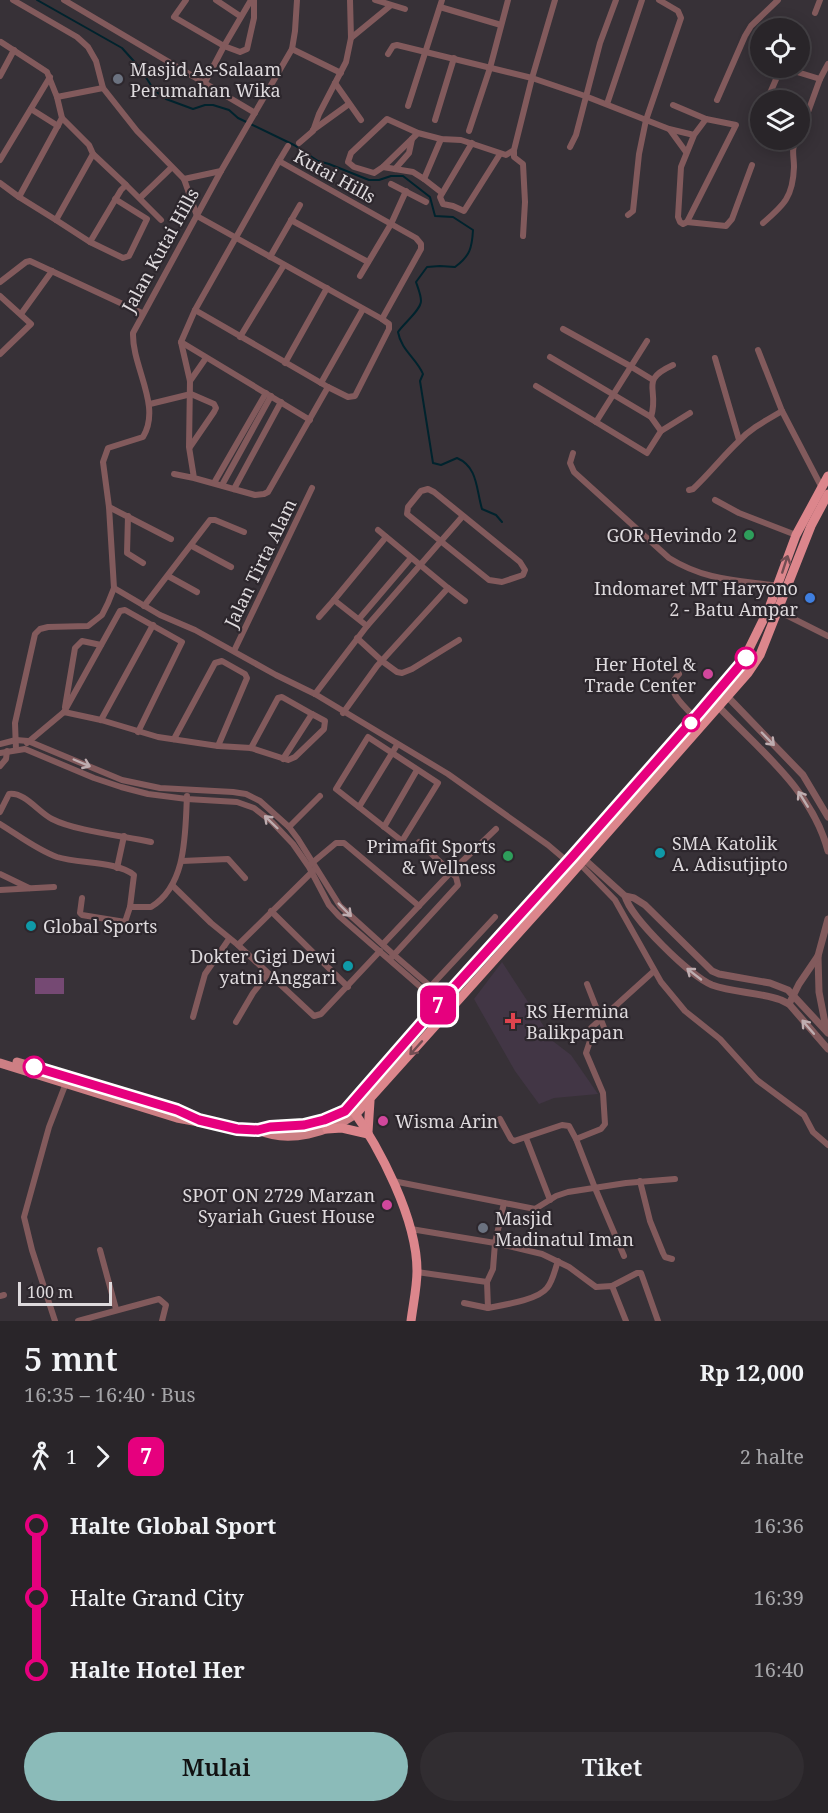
<!DOCTYPE html>
<html lang="id">
<head>
<meta charset="utf-8">
<style>
  body { margin:0; font-family:"Noto Serif",serif; background:#312d31; color:#f1f3f6; height:100vh; display:flex; flex-direction:column; font-size:22px; white-space:nowrap }
  * { box-sizing:border-box; margin:0 }
  p { font-size:20px; color:#a5a5a8 }
  .icon { flex:none; width:33px; height:33px; fill:none; stroke:currentColor; stroke-width:2; stroke-linecap:round; stroke-linejoin:round }
  .map { position:relative; height:1321px; overflow:hidden }
  .details { display:flex; flex-direction:column; background:#292529; flex:1 }
  .details>* { flex:none }
  .badge { padding:0 12px; border-radius:9px; font-size:21px; line-height:39px }
  .controls { position:absolute; left:750px; top:18px; display:grid; gap:12px }
  .controls a { display:grid; place-items:center; width:60px; height:60px; border-radius:50%; background:#292529; box-shadow:0 3px 15px #0003,0 0 0 2px #454246; font-size:30px }
  .scale { position:absolute; left:18px; bottom:15px; width:94px; box-sizing:border-box; padding-left:6px; border:3px solid #dedadd; border-top:0; font-size:16px; line-height:21px; white-space:nowrap; color:#dedadd; -webkit-text-stroke:4px #2d272d; paint-order:stroke }
  .map>.badge { position:absolute; translate:-50% -50%; box-shadow:0 0 0 3px #fff }
  .legs { display:flex; align-items:center; gap:9px; height:66px; padding:0 24px; font-size:20px }
  .legs p { margin-inline-start:auto }
  .overview { display:flex; align-items:center; justify-content:space-between; height:102px; padding:0 24px }
  h1 { font-size:33px; font-weight:600; line-height:45px }
  .cta { display:flex; gap:12px; margin-top:auto; padding:12px 24px }
  .cta a { flex:1; height:69px; border-radius:36px; background:#8bbbb9; color:#111; font-size:24px; font-weight:600; line-height:69px; text-align:center }
  .cta a+a { background:#312d31; color:#f1f3f6 }
  ul { padding:0 24px; list-style:none }
  li { display:flex; align-items:center; gap:21px; height:72px; font-size:22px }
  li i { display:grid; place-items:center; width:9px; height:100%; margin:0 8px; background:currentColor }
  li i::after { content:''; width:15px; height:15px; margin:-8px; border:4px solid; border-radius:50%; background:#292529 }
  li p { margin-inline-start:auto }
  li:first-child i { background:linear-gradient(#0000 50%,currentColor 0) }
  li:last-child i { background:linear-gradient(currentColor 50%,#0000 0) }
  .map>svg:first-child { display:block }
  .medical { fill:#423645 }
  .green { fill:#754973 }
  .lines { fill:none; stroke-linecap:round; stroke-linejoin:round }
  .stream { stroke:#00232d; stroke-width:2 }
  .minor { stroke:#825a5c; stroke-width:6 }
  .tertiary { stroke:#825a5c; stroke-width:7 }
  .primary { stroke:#cd7f84; stroke-width:9 }
  .trunk { stroke:#dc868c; stroke-width:9 }
  .oneway { stroke:#734d53 }
  .oneway2 { stroke:#beadb0 }
  .line-1-casing { stroke:#fff; stroke-width:14 }
  .line-1 { stroke:#e6007e; stroke-width:9 }
  .worship-dot { fill:#6b7280; stroke:#2d272d; stroke-width:2 }
  .leisure-dot { fill:#2e9e5b; stroke:#2d272d; stroke-width:2 }
  .shop-dot { fill:#3f7fe0; stroke:#2d272d; stroke-width:2 }
  .stop-1-dot { fill:#fff; stroke:#e6007e; stroke-width:3 }
  .hotel-dot { fill:#d1479c; stroke:#2d272d; stroke-width:2 }
  .culture-dot { fill:#0f9aa8; stroke:#2d272d; stroke-width:2 }
  .health-dot { fill:#e0444e; stroke:#2d272d; stroke-width:2 }
  .labels { text-anchor:middle; dominant-baseline:central; stroke-width:4.5; stroke-linejoin:round; paint-order:stroke }
  .poi-label { font-size:18px; fill:#dedadd; stroke:#2d272d; text-anchor:start }
  .street-label { font-size:18px; fill:#dedadd; stroke:#2d272d }
</style>
</head>
<body>
<div class="map">
<svg width="828" height="1321" viewBox="0 0 828 1321">
  <rect width="100%" height="100%" fill="#373137"/>
  <!-- medical -->
  <path class="medical" d="M502 962 554 1042 571 1055 598 1094 554 1098 539 1104 515 1071 474 999Z"/>
  <!-- green -->
  <rect class="green" x="35" y="978" width="29" height="16"/>
  <g class="lines">
    <!-- stream -->
    <path class="stream" d="M37 0 122 48 140 68 154 90 166 99 193 109 205 105H213L229 110 238 118 294 145 318 161 329 164 369 180H379L391 176H403L430 197 435 216 453 217 473 230C472 248 470 256 455 267L440 266 427 267 416 282C418 288 421 295 421 301 421 310 403 324 398 332 401 350 417 359 423 374L420 381 433 463 441 465 457 458C478 467 476 489 482 509L496 515 502 522"/>
    <!-- minor -->
    <g class="minor">
      <path d="M13 0 77 37 88 47 96 61 103 88 137 131 184 179 197 216 382 319"/>
      <path d="M64 0 255 113"/>
      <path d="M186 0 174 17 224 46 251 0"/>
      <path d="M216 0 240 16"/>
      <path d="M375 0 405 9"/>
      <path d="M440 7 501 25"/>
      <path d="M815 13 820 0"/>
      <path d="M351 38 390 6"/>
      <path d="M1 42 47 72 57 97 103 88"/>
      <path d="M292 49 341 73"/>
      <path d="M388 54 393 46 397 45 532 78 585 96 669 129 694 135 706 119 736 125 687 222 683 224 680 222 678 217 681 167 694 135"/>
      <path d="M0 76 14 50"/>
      <path d="M335 83 361 120"/>
      <path d="M204 84 224 46 240 52 247 49 254 18V0"/>
      <path d="M717 100 745 36 751 26 778 0"/>
      <path d="M767 100 777 77 784 68 820 79"/>
      <path d="M607 104 642 0"/>
      <path d="M673 105 706 119"/>
      <path d="M408 106 442 0"/>
      <path d="M31 109 58 126"/>
      <path d="M760 115 756 125 760 126"/>
      <path d="M435 120 454 58"/>
      <path d="M313 130 349 104"/>
      <path d="M670 130 686 152"/>
      <path d="M469 131 490 68 508 0"/>
      <path d="M418 133 383 167 374 173 354 167 348 162 351 153 387 119 418 133 441 139 461 140 506 155 514 150 532 78 555 0"/>
      <path d="M800 134 820 79 828 64"/>
      <path d="M299 143 313 131 319 114 346 62 351 38 350 0"/>
      <path d="M472 143 440 197 443 204 453 206 464 211 500 154"/>
      <path d="M570 147 576 135 600 43 616 0"/>
      <path d="M514 152V157L523 164 525 202 523 236"/>
      <path d="M0 160 50 77"/>
      <path d="M279 161 288 146"/>
      <path d="M383 167 413 172 424 179 441 139"/>
      <path d="M395 169 409 153 412 139"/>
      <path d="M184 179 221 171"/>
      <path d="M424 179 442 193"/>
      <path d="M0 183 19 197 62 118 57 97"/>
      <path d="M391 184 426 202"/>
      <path d="M126 185 161 220"/>
      <path d="M19 197 56 220 93 154 89 145 62 118"/>
      <path d="M141 197 171 168"/>
      <path d="M628 215 633 211 639 154 646 120 681 18 678 11 659 0"/>
      <path d="M56 220 90 242 121 190 126 185 93 154"/>
      <path d="M291 220 368 262"/>
      <path d="M687 222 726 226 732 219 752 165"/>
      <path d="M763 223C784 205 793 197 794 167 794 156 791 150 796 140"/>
      <path d="M90 242 123 258 129 256 147 219 115 199"/>
      <path d="M270 257 300 205"/>
      <path d="M360 276 391 224 406 191"/>
      <path d="M0 282 26 262 30 261 142 313"/>
      <path d="M0 296 31 324 0 354"/>
      <path d="M195 310 328 387"/>
      <path d="M21 314 52 271"/>
      <path d="M563 329 630 366 653 380"/>
      <path d="M240 337 284 265"/>
      <path d="M181 342 310 420"/>
      <path d="M758 350 782 411 821 486"/>
      <path d="M550 357 651 417 661 431 647 453 596 422 647 341"/>
      <path d="M715 358 739 440"/>
      <path d="M285 363 327 288"/>
      <path d="M190 381 206 358"/>
      <path d="M321 383 363 309"/>
      <path d="M536 386 596 422"/>
      <path d="M150 404 191 394 214 404 216 408 214 412 190 447"/>
      <path d="M651 417C660 388 638 381 673 365"/>
      <path d="M661 431 690 413"/>
      <path d="M573 453 570 463 574 472 669 558C706 581 738 580 779 586"/>
      <path d="M174 474 194 478 255 495 264 494 268 492 328 387 348 397 355 396 389 329V324L382 319 421 249V244L416 238 279 161 195 310 181 342 190 381 189 447 194 478"/>
      <path d="M214 483 266 393"/>
      <path d="M222 485 271 396"/>
      <path d="M234 489 281 402"/>
      <path d="M428 489 434 492 520 562 525 570 523 575 502 582 489 580 407 514 408 507 421 491Z"/>
      <path d="M689 490 693 489C709 474 723 456 739 441 751 428 767 420 782 411"/>
      <path d="M715 500 739 513 796 535"/>
      <path d="M109 507 171 539"/>
      <path d="M128 516 127 553 143 563"/>
      <path d="M192 546 231 567"/>
      <path d="M168 576 197 592"/>
      <path d="M114 588 160 615 195 630 276 675 315 694 448 774 548 845 568 862"/>
      <path d="M448 588 465 601"/>
      <path d="M144 606 210 520H215L244 532"/>
      <path d="M778 611 828 636"/>
      <path d="M319 617 334 600"/>
      <path d="M359 619 411 558"/>
      <path d="M367 626 334 600 386 537"/>
      <path d="M357 638 382 661 397 672 402 673 412 669 459 640"/>
      <path d="M234 651 312 488"/>
      <path d="M679 674C662 690 684 705 695 718"/>
      <path d="M315 694 367 626 462 517"/>
      <path d="M65 707 75 648 82 641 101 645"/>
      <path d="M64 712 120 611 125 610 182 642 138 732"/>
      <path d="M343 713 377 666 448 588 378 530"/>
      <path d="M101 720 153 625"/>
      <path d="M368 737 438 783 402 841 336 789Z"/>
      <path d="M174 739 215 663 222 661 245 674 247 678 218 746"/>
      <path d="M27 743 64 712 101 720 158 737 218 746 251 748 288 760 295 757 324 729 325 721 312 714 283 759"/>
      <path d="M0 744 16 740 28 741 122 780 160 788 233 792 246 794 260 801 289 827 298 839 340 906 394 955 444 998"/>
      <path d="M251 748 278 698 282 697 312 714"/>
      <path d="M16 750 15 723 35 634 40 629 48 627 88 626 102 615 108 603 114 588 109 507 103 462 108 448 143 437C162 406 132 367 133 333L221 171 292 49 295 31 297 0"/>
      <path d="M0 753 25 749 94 778 121 787 148 794 187 799 237 802 254 808 272 822 293 844 309 867 329 905 339 916 439 1003"/>
      <path d="M0 766 6 759 7 751"/>
      <path d="M359 807 397 745"/>
      <path d="M0 812 9 794C25 792 38 812 52 819 75 831 124 836 151 842"/>
      <path d="M0 824C18 835 37 850 57 857 80 864 116 861 134 875L130 907 125 922 82 915 80 913 82 898"/>
      <path d="M289 827 320 796"/>
      <path d="M384 827 417 770"/>
      <path d="M182 861 228 859 245 878"/>
      <path d="M312 863 336 843H344L419 906"/>
      <path d="M580 864 615 900 661 982 685 1011 720 1039 757 1080 804 1115 813 1132 828 1145"/>
      <path d="M117 868 124 836"/>
      <path d="M0 874 29 888"/>
      <path d="M173 886 211 923 238 945 314 1016 321 1014 380 951"/>
      <path d="M0 890 54 887"/>
      <path d="M130 907H151C187 885 185 834 187 796"/>
      <path d="M271 911 348 987"/>
      <path d="M383 944 451 872 496 829"/>
      <path d="M238 945 314 870"/>
      <path d="M391 958 458 885 456 877 419 842"/>
      <path d="M587 984 605 1030"/>
      <path d="M430 987 495 917"/>
      <path d="M193 1017 205 974 229 939"/>
      <path d="M236 1022 253 993 268 974"/>
      <path d="M500 1119 511 1139 514 1141 562 1125 569 1126 576 1139 595 1188 624 1256"/>
      <path d="M526 1138 550 1200"/>
      <path d="M576 1139 601 1129 605 1124 603 1093 586 1053 590 1041 591 1028 654 971"/>
      <path d="M393 1181 535 1209 556 1196 568 1192 626 1183 675 1179"/>
      <path d="M640 1181 650 1221 663 1253 665 1257 672 1259"/>
      <path d="M411 1229 495 1243 504 1203"/>
      <path d="M100 1250 116 1309"/>
      <path d="M417 1272 487 1282 488 1308C503 1305 538 1300 547 1288 553 1281 555 1269 558 1261"/>
      <path d="M487 1282 493 1269 495 1243 542 1254 569 1267 596 1287 612 1286 626 1321"/>
      <path d="M612 1286 637 1273H641L658 1321"/>
      <path d="M0 1296 4 1295"/>
      <path d="M464 1303 488 1308"/>
      <path d="M55 1321 32 1250 24 1217 49 1127 66 1083"/>
      <path d="M78 1321 159 1299 166 1305 162 1321"/>
    </g>
    <!-- tertiary -->
    <g class="tertiary">
      <path d="M724 693 803 775 828 817"/>
      <path d="M715 703C757 748 812 789 828 851"/>
      <path d="M584 859 625 896 634 898 645 905 712 971 719 974 770 983 788 990 828 1033"/>
      <path d="M625 896C631 918 690 976 712 985 734 993 759 992 781 1000L789 1004 828 1049"/>
      <path d="M818 956 819 992 826 1028"/>
      <path d="M789 1004 799 984 818 956 828 919"/>
    </g>
    <!-- primary -->
    <g class="primary">
      <path d="M17 1062 127 1094 177 1110 192 1117"/>
      <path d="M0 1063 177 1118 237 1129 258 1130 270 1127 304 1125 324 1120 345 1111 350 1106"/>
      <path d="M258 1130C289 1144 328 1132 356 1114"/>
    </g>
    <!-- trunk -->
    <g class="trunk">
      <path d="M356 1114 551 897 748 673 760 655 811 526 828 494"/>
      <path d="M327 1129 342 1128 368 1134"/>
      <path d="M368 1132 370 1101"/>
      <path d="M411 1321C413 1305 417 1287 417 1271 417 1219 380 1148 350 1106L406 1041 573 856 741 665 769 608 796 535 828 476"/>
    </g>
  </g>
  <!-- one-way arrows -->
  <defs><path id="oneway-shaft" d="M-6 0H5M1.5-3L5.5 0L1.5 3" fill="none" stroke-width="1.6" stroke-linecap="round" stroke-linejoin="round" transform="scale(1.5)"/></defs>
  <g class="oneway">
    <use href="#oneway-shaft" transform="translate(785 564) rotate(-72)"/>
    <use href="#oneway-shaft" transform="translate(416 1048) rotate(132)"/>
  </g>
  <g class="oneway2">
    <use href="#oneway-shaft" transform="translate(768 739) rotate(46)"/>
    <use href="#oneway-shaft" transform="translate(82 763) rotate(23)"/>
    <use href="#oneway-shaft" transform="translate(803 799) rotate(-122)"/>
    <use href="#oneway-shaft" transform="translate(271 822) rotate(-136)"/>
    <use href="#oneway-shaft" transform="translate(345 910) rotate(45)"/>
    <use href="#oneway-shaft" transform="translate(694 974) rotate(-142)"/>
    <use href="#oneway-shaft" transform="translate(808 1027) rotate(-131)"/>
  </g>
  <g class="lines">
    <!-- line-1 casing -->
    <g class="line-1-casing">
      <path id="line-1" d="M34 1067 177 1110 199 1120 237 1129 258 1130 270 1127 304 1125 324 1120 345 1111 428 1016 573 856 700 712 746 658"/>
    </g>
    <!-- line-1 -->
    <use href="#line-1" class="line-1"/>
  </g>
  <!-- markers -->
  <g class="worship-dot">
    <circle cx="118" cy="79" r="6"/>
    <circle cx="483" cy="1228" r="6"/>
  </g>
  <g class="leisure-dot">
    <circle cx="749" cy="535" r="6"/>
    <circle cx="508" cy="856" r="6"/>
  </g>
  <circle class="shop-dot" cx="810" cy="598" r="6"/>
  <g class="stop-1-dot">
    <circle cx="746" cy="658" r="10"/>
    <circle cx="691" cy="723" r="8"/>
    <circle cx="34" cy="1067" r="10"/>
  </g>
  <g class="hotel-dot">
    <circle cx="708" cy="674" r="6"/>
    <circle cx="383" cy="1121" r="6"/>
    <circle cx="387" cy="1205" r="6"/>
  </g>
  <g class="culture-dot">
    <circle cx="660" cy="853" r="6"/>
    <circle cx="31" cy="926" r="6"/>
    <circle cx="348" cy="966" r="6"/>
  </g>
  <path class="health-dot" d="M510 1012h6v6h6v6h-6v6h-6v-6h-6v-6h6z"/>
  <g class="labels">
    <!-- poi labels -->
    <g class="poi-label">
      <text x="130" y="69">Masjid As-Salaam<tspan x="130" dy="21">Perumahan Wika</tspan></text>
      <text x="737" y="535" text-anchor="end">GOR Hevindo 2</text>
      <text x="798" y="588" text-anchor="end">Indomaret MT Haryono<tspan x="798" dy="21">2 - Batu Ampar</tspan></text>
      <text x="696" y="664" text-anchor="end">Her Hotel &amp;<tspan x="696" dy="21">Trade Center</tspan></text>
      <text x="672" y="843">SMA Katolik<tspan x="672" dy="21">A. Adisutjipto</tspan></text>
      <text x="496" y="846" text-anchor="end">Primafit Sports<tspan x="496" dy="21">&amp; Wellness</tspan></text>
      <text x="43" y="926">Global Sports</text>
      <text x="336" y="956" text-anchor="end">Dokter Gigi Dewi<tspan x="336" dy="21">yatni Anggari</tspan></text>
      <text x="526" y="1011">RS Hermina<tspan x="526" dy="21">Balikpapan</tspan></text>
      <text x="395" y="1121">Wisma Arin</text>
      <text x="375" y="1195" text-anchor="end">SPOT ON 2729 Marzan<tspan x="375" dy="21">Syariah Guest House</tspan></text>
      <text x="495" y="1218">Masjid<tspan x="495" dy="21">Madinatul Iman</tspan></text>
    </g>
    <!-- street labels -->
    <g class="street-label">
      <text transform="translate(335 176) rotate(29)">Kutai Hills</text>
      <text transform="translate(160 250) rotate(-61)">Jalan Kutai Hills</text>
      <text transform="translate(260 563) rotate(-64)">Jalan Tirta Alam</text>
    </g>
  </g>
</svg>
<div class="controls">
<a><svg class="icon" aria-label="locate" viewBox="0 0 24 24"><circle cx="12" cy="12" r="6"/><path d="M12 2v4M12 18v4M2 12h4M18 12h4"/></svg></a>
<a><svg class="icon" aria-label="layers" viewBox="0 0 24 24"><path d="M12 4l9 5-9 5-9-5zM3 14l9 5 9-5"/></svg></a>
</div>
<div class="scale">100 m</div>
<b class="badge" style="left:438px;top:1005px;background:#e6007e;color:#fff">7</b>
</div>
<section class="details">
<div class="overview"><div><h1>5 mnt</h1><p>16:35 – 16:40 · Bus</p></div><b>Rp 12,000</b></div>
<div class="legs"><svg class="icon" aria-label="walk" viewBox="0 0 24 24"><circle cx="13" cy="4" r="2"/><path d="M13 8l-2 6 4 7M11 14l-3 7M7 12l3-4h3l4 4"/></svg>1<svg class="icon" aria-label="forward" viewBox="0 0 24 24"><path d="M9 5l7 7-7 7"/></svg><b class="badge" style="background:#e6007e;color:#fff">7</b><p>2 halte</p></div>
<ul>
<li><i style="color:#e6007e"></i><b>Halte Global Sport</b><p>16:36</p></li>
<li><i style="color:#e6007e"></i><span>Halte Grand City</span><p>16:39</p></li>
<li><i style="color:#e6007e"></i><b>Halte Hotel Her</b><p>16:40</p></li>
</ul>
<div class="cta"><a>Mulai</a><a>Tiket</a></div>
</section>
</body>
</html>
